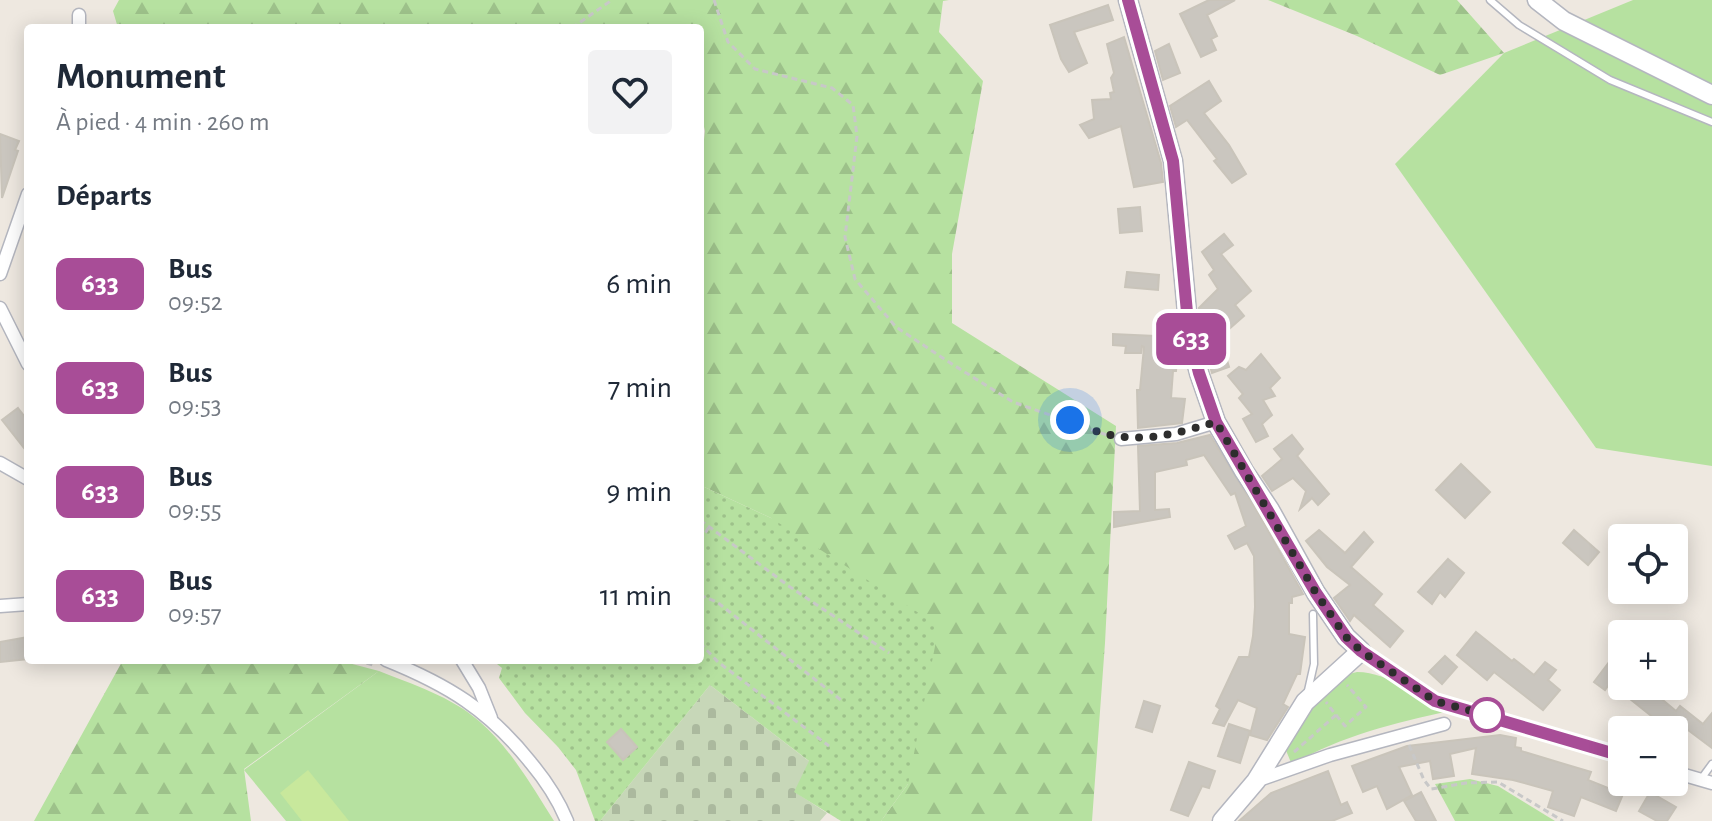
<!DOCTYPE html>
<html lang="fr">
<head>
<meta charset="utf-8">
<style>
  body { margin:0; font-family:"Alegreya Sans",sans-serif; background:#f2f2f3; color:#1f2937; height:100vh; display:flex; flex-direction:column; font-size:30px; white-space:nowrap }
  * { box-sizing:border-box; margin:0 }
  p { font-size:26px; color:#747a83 }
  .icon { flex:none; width:44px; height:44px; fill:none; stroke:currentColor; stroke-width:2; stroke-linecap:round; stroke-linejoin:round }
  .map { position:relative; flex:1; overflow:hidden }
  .side { position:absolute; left:24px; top:24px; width:680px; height:640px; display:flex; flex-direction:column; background:#fff; border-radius:8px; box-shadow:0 4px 20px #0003 }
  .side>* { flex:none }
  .badge { padding:0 16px; border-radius:12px; font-size:28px; line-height:52px }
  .tools { position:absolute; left:1608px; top:524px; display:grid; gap:16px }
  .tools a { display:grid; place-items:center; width:80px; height:80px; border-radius:8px; background:#fff; box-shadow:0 4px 20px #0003; font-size:40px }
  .you { position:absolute; width:40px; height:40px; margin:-20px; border:6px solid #fff; border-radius:50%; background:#1a73e8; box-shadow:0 0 0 12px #1a73e833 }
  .map>.badge { position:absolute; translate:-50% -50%; box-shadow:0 0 0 4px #fff }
  h2 { padding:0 32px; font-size:30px; line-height:72px }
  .round { display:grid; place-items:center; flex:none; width:84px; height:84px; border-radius:8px; background:#f2f2f3 }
  .summary { display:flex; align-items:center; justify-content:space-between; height:136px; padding:0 32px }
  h1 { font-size:38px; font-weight:600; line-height:60px }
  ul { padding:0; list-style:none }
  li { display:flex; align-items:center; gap:24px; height:104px; padding:0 32px }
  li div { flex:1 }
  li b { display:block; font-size:30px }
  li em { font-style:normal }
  li .badge { min-width:88px; font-weight:700; text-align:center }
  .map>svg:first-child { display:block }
  .grass { fill:#b6e1a0 }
  .forest { fill:url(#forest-firs) }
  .cemetery { fill:url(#cemetery-stones) }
  .park { fill:url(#park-dots) }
  .pitch { fill:#c8e89c }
  .building { fill:#cac6bf; stroke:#c9c4ba; stroke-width:2 }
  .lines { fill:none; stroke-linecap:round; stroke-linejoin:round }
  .lane-casing { stroke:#b4b6bf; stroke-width:9 }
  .street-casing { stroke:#b4b6bf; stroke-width:15 }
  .secondary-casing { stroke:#b4b6bf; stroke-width:21 }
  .path { stroke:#c8c8c8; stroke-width:3; stroke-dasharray:6 4; stroke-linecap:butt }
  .lane { stroke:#fff; stroke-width:6 }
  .street { stroke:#fff; stroke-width:12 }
  .secondary { stroke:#fff; stroke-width:18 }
  .line-casing { stroke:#fff; stroke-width:18 }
  .line { stroke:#a84d97; stroke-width:12 }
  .walk { stroke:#2d2d2d; stroke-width:8; stroke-dasharray:0 14.4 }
  .stop-dot { fill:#fff; stroke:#a84d97; stroke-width:4 }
</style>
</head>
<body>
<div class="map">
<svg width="1712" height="821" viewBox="0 0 1712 821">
  <defs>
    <pattern id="forest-firs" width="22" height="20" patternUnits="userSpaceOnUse" patternTransform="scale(2)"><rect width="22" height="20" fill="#b6e1a0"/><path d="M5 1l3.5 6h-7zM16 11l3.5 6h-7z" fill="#9dc18a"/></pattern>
    <pattern id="cemetery-stones" width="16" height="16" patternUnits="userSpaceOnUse" patternTransform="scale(2)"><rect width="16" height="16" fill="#c7d7b8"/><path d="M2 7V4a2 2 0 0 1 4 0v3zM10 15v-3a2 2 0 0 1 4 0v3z" fill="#abb99e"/></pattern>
    <pattern id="park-dots" width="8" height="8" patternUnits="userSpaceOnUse" patternTransform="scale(2)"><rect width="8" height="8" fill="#b6e1a0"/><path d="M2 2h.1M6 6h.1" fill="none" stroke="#9dc18a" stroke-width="1.8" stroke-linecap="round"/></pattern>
  </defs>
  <rect width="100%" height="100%" fill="#eee8e0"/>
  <!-- grass -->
  <g class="grass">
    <path d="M1633 0H1712V466L1596 448 1395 164 1504 53Z"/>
    <path d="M379 671C412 684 452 697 479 721 511 749 532 786 554 821H286L244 770Z"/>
    <path d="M1357 672C1391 672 1418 700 1449 711 1396 723 1339 736 1292 765L1285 748 1308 708 1349 674Z"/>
  </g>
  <!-- forest -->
  <g class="forest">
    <path d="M119 0H949L943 1 939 32 983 81 952 254V323L1116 426 1105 643 1092 821H881L908 784 771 518 700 485V173L705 131 700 110V28H118L113 11Z"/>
    <path d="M1268 0H1457L1504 53 1440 75 1357 36Z"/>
    <path d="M123 660H337L379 671 244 769 251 821H34Z"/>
    <path d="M1470 779 1498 786 1555 821H1455L1435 784Z"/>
  </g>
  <!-- cemetery -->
  <path class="cemetery" d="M710 685 810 762 795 792 827 813 820 821H600Z"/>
  <!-- park -->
  <path class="park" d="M700 485 771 518 939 626 908 784 881 821H841L794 792 809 761 710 685 600 821H595L576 770 558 747 525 713 499 678 502 668 492 660H700Z"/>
  <!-- pitch -->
  <path class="pitch" d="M308 770 349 821H302L280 793Z"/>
  <!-- building -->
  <g class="building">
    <path d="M1209 0H1235L1207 15 1217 36 1211 39 1216 50 1201 57 1180 14Z"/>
    <path d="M1108 5 1113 20 1074 32 1087 63 1069 72 1061 59 1050 25Z"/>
    <path d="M1124 37 1161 163 1163 182 1134 187 1121 126 1089 138 1080 125 1094 119 1092 100 1111 99 1110 93 1114 92 1111 78 1114 73 1107 44Z"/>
    <path d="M1169 44 1180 73 1163 80 1155 51Z"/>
    <path d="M1209 81 1221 101 1204 113 1229 145 1246 174 1232 183 1214 161 1217 159 1187 120 1176 127 1170 106Z"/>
    <path d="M0 134 19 141 15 150 18 151 2 198Z"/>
    <path d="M1140 207 1142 231 1120 233 1118 209Z"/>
    <path d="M1224 234 1233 245 1221 254 1251 291 1235 305 1244 316 1229 329 1213 312 1200 323 1199 308 1218 289 1209 275 1214 270 1202 252Z"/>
    <path d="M1127 272 1159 275 1158 290 1125 287Z"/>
    <path d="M1166 327H1176L1180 348H1178L1176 371H1173L1171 398 1185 399 1182 423 1138 428 1137 390H1140L1144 347 1142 346 1141 353H1125L1126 346 1113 345V334L1155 336 1154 344H1168Z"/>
    <path d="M1221 341 1229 367 1212 373 1206 352Z"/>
    <path d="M1261 354 1280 378 1270 388 1275 396 1263 400 1272 415 1262 424 1268 436 1256 442 1243 419 1252 414 1239 398 1243 394 1228 376 1239 367 1246 370Z"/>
    <path d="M18 408 28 421V453L2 420Z"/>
    <path d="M1210 435 1260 516 1303 594 1292 597V603H1289V634L1305 637 1300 674H1297L1283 704 1288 707 1267 740 1250 735 1257 708 1238 700 1224 726 1213 723 1220 709 1216 706 1239 657H1249L1253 636 1255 607 1254 556 1247 543 1235 549 1228 536 1246 526 1235 493 1231 495 1204 455 1186 460 1187 465 1155 472V510L1169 509 1170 517 1114 527V512L1140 511 1138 446 1177 443Z"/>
    <path d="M1292 435 1303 449 1297 456 1329 494 1318 505 1312 498 1300 509 1306 491 1293 478 1272 491 1262 476 1282 459 1274 449Z"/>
    <path d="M1461 464 1490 492 1465 518 1436 490Z"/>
    <path d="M1319 530 1345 553 1364 532 1373 542 1351 567 1382 594 1373 605 1403 631 1390 647 1354 615 1350 621 1334 598 1350 585 1327 567 1306 541Z"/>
    <path d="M1574 530 1599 552 1588 565 1563 543Z"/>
    <path d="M1448 559 1464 573 1445 597 1440 592 1432 604 1418 592Z"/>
    <path d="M1476 632 1512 661 1514 659 1534 675 1545 662 1556 670 1548 680 1560 690 1543 710 1494 672 1487 680 1457 655Z"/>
    <path d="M28 637V659L0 662V642Z"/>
    <path d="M1622 645V686H1646L1676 711 1680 706 1703 724 1712 713V748L1676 721 1669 730 1610 683 1605 690 1594 682Z"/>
    <path d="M1445 656 1457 667 1442 684 1429 672Z"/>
    <path d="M1144 701 1160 706 1152 732 1136 727Z"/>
    <path d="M1229 724 1250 731 1240 763 1218 756Z"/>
    <path d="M621 729 637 747 623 760 607 742Z"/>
    <path d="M1500 735 1516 738 1515 747 1521 748V751L1591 772 1588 780 1623 794 1616 811 1581 797 1574 816 1548 807 1553 791 1513 780 1472 774 1476 748 1450 754 1454 776 1433 779 1430 761 1399 767 1412 795 1387 809 1377 786 1363 792 1352 766 1407 746Z"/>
    <path d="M1189 762 1215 771 1209 788 1202 786 1188 816 1171 810Z"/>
    <path d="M1328 771 1341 805 1347 802 1352 813 1332 821H1239L1271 793Z"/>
    <path d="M1421 792 1436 821H1416L1404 801Z"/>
    <path d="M1650 792 1676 807 1667 821H1657L1639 811Z"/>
  </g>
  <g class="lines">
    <!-- lane casing -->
    <g class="lane-casing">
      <g id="lane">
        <path d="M1490 0 1519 25 1610 80 1712 122"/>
        <path d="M1307 695 1314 664 1313 614"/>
        <path d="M1701 779 1712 764"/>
      </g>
    </g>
    <!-- street casing -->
    <g class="street-casing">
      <g id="street">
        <path d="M79 28V15"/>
        <path d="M0 274 28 194"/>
        <path d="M0 308 28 364"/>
        <path d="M1121 439 1176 434 1216 422"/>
        <path d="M0 463 28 479"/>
        <path d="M0 606 28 604"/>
        <path d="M1361 651 1435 701 1622 756"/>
        <path d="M386 660C448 685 489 710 531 763 546 781 558 799 567 821"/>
        <path d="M462 660 479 688 491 718"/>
        <path d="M1674 772 1712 783"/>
        <path d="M1256 781 1330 755 1444 724"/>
      </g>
    </g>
    <!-- secondary casing -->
    <g class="secondary-casing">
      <g id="secondary">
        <path d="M1128 0 1173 161 1189 334 1199 373 1216 422 1244 471 1270 510 1316 593 1346 637 1361 651 1305 702 1256 781 1222 821"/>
        <path d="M1537 0 1564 21 1712 95"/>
      </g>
    </g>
    <!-- path -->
    <g class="path">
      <path d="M714 0 728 42 755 69 832 88 853 105 857 136 845 237 855 279 896 327 955 366 1013 402 1107 435"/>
      <path d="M572 28 612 0"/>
      <path d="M700 520 790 587 889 653"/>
      <path d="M700 541 709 527"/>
      <path d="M700 595 717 602 841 700"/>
      <path d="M700 643 718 662 829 746"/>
      <path d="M357 660 376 666"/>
      <path d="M1336 715 1345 726 1366 707 1347 685"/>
      <path d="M1409 745 1424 780 1431 789 1466 783 1498 782 1563 821"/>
      <path d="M1294 752 1336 715 1326 702"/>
    </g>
    <!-- lane -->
    <use href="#lane" class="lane"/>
    <!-- street -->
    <use href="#street" class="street"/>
    <!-- secondary -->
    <use href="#secondary" class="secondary"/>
  </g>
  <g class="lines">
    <!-- line casing -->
    <g class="line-casing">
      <path id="line" d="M1128 0 1173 161 1189 334 1199 373 1216 422 1316 593 1346 637 1361 651 1435 701 1622 756"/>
    </g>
    <!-- line -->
    <use href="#line" class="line"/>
    <!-- walk -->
    <path class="walk" d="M1070 420C1124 448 1161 438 1216 422L1316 593 1346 637 1361 651 1435 701 1487 715"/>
  </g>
  <!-- markers -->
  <circle class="stop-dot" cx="1487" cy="715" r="16"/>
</svg>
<div class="tools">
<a><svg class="icon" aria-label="locate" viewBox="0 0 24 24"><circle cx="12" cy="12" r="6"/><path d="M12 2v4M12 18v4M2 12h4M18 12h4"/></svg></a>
<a>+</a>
<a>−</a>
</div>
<div class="you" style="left:1070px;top:420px"></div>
<b class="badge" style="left:1191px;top:339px;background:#a84d97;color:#fff">633</b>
<section class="side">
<div class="summary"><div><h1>Monument</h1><p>À pied · 4 min · 260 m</p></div><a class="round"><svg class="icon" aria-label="heart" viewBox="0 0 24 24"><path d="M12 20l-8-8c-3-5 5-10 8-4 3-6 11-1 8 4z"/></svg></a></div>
<h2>Départs</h2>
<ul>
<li><span class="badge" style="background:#a84d97;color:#fff">633</span><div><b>Bus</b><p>09:52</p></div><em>6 min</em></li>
<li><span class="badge" style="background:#a84d97;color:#fff">633</span><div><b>Bus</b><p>09:53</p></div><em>7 min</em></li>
<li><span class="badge" style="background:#a84d97;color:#fff">633</span><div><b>Bus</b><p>09:55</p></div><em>9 min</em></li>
<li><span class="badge" style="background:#a84d97;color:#fff">633</span><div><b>Bus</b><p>09:57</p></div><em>11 min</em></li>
</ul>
</section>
</div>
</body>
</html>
